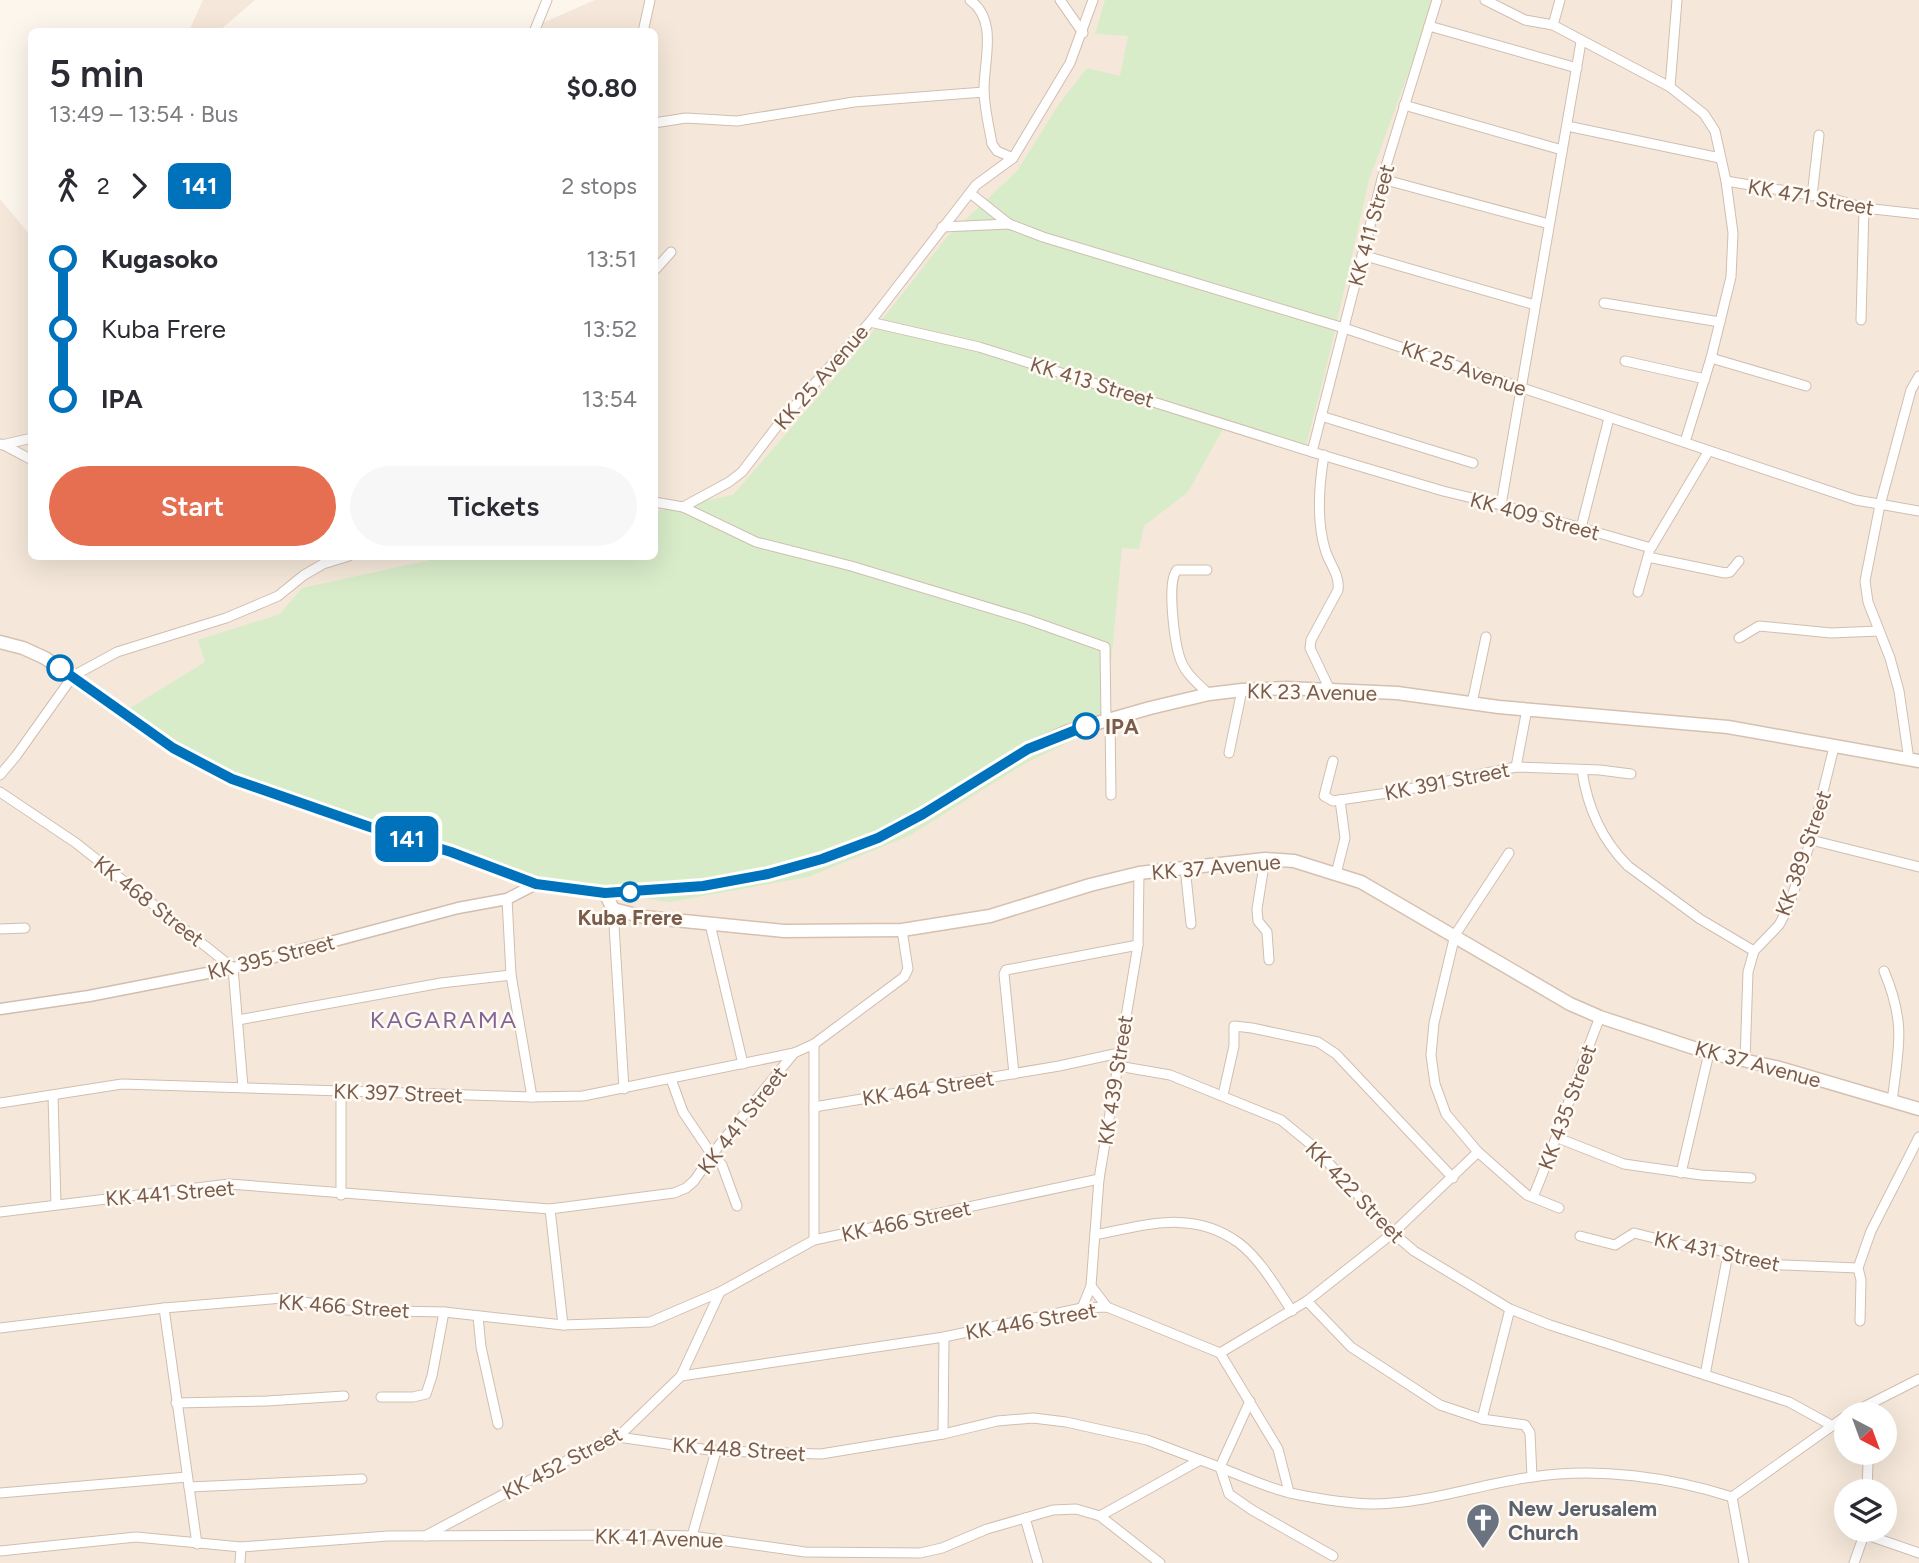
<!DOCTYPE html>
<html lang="en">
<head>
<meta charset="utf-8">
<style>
  body { margin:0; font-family:Figtree,sans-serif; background:#f7f7f7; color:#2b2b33; height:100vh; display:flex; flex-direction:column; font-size:26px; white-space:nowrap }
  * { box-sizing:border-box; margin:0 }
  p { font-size:23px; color:#7c7c81 }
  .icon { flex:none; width:38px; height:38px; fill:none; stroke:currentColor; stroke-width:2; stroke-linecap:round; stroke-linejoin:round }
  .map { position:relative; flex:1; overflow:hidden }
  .side { position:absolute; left:28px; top:28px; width:630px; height:532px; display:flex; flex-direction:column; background:#fff; border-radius:10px; box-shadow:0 7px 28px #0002 }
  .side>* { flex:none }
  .badge { padding:0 14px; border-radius:10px; font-size:24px; line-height:46px }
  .needle { width:46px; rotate:139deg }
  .fabs { position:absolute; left:1834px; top:1402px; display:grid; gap:14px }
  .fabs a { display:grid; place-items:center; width:63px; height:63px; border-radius:50%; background:#fff; box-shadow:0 7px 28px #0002; font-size:35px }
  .map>.badge { position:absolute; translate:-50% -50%; box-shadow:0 0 0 4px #fff }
  .legs { display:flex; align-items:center; gap:10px; height:77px; padding:0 21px; font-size:23px }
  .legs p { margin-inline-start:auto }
  .head { display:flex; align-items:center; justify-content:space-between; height:119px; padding:0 21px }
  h1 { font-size:38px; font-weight:600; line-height:52px }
  .primary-button { display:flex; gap:14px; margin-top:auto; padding:14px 21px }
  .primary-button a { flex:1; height:80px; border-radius:42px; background:#e76f51; color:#fff; font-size:28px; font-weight:600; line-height:80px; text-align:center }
  .primary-button a+a { background:#f7f7f7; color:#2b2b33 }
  ul { padding:0 21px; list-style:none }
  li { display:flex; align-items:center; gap:24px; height:70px; font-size:26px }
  li i { display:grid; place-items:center; width:10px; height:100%; margin:0 9px; background:currentColor }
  li i::after { content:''; width:18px; height:18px; margin:-9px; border:5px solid; border-radius:50%; background:#fff }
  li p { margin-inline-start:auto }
  li:first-child i { background:linear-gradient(#0000 50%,currentColor 0) }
  li:last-child i { background:linear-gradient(currentColor 50%,#0000 0) }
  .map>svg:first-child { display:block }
  .residential { fill:#f5e8da; fill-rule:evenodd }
  .green { fill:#d8ecc9 }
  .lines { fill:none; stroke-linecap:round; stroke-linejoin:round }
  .minor-casing { stroke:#d1beb0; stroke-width:11 }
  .tertiary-casing { stroke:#d1beb0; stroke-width:13 }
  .secondary-casing { stroke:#d6c0b0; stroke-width:15 }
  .minor { stroke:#fff; stroke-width:9 }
  .tertiary { stroke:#fff; stroke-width:10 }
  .secondary { stroke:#fff; stroke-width:12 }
  .line-1-casing { stroke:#fff; stroke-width:16 }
  .line-1 { stroke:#0072bc; stroke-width:10 }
  .stop-1-dot { fill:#fff; stroke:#0072bc; stroke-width:3.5 }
  .labels { text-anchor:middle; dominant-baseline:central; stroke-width:5; stroke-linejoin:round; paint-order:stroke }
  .street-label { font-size:21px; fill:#7a5c4d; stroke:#fffaf3 }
  .stop-label { font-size:21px; font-weight:bold; fill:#7a5c4d; stroke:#fffaf3; text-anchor:start }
  .worship-label { font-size:21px; font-weight:bold; fill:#5b616d; stroke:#fffaf3; text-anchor:start }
  .quarter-label { font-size:24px; letter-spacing:2px; fill:#846695; stroke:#fffaf3 }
</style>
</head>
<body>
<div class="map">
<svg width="1919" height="1563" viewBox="0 0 1919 1563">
  <rect width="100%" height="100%" fill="#fdf6ec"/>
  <!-- residential -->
  <g class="residential">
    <path d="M203 0H255L219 31H189Z"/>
    <path d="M595 0H1919V1563H0V199L31 236 32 556H654V32L524 31ZM1846 1414H1885V1452H1846ZM1846 1491H1885V1530H1846Z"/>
  </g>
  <!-- green -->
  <path class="green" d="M1105 0H1435L1369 180 1330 352 1306 446 1228 420 1188 492 1144 526 1139 549 1122 548 1105 725 1024 764 909 836 808 877 669 902 538 882 210 765 127 710 205 662 198 640 280 614 302 588 444 557 654 556 655 511 733 495 855 354 947 237 1017 171 1059 104 1087 68 1120 76 1128 36 1095 34Z"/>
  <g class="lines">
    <!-- minor casing -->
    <g class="minor-casing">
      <g id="minor">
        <path d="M970 0C998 20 984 60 984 89 984 107 989 126 992 144L997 151 1013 158"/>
        <path d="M1060 0 1083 33"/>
        <path d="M1485 0 1525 20 1553 25"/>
        <path d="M1560 0 1553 25 1670 87 1704 114 1715 131 1726 181 1834 199 1864 208 1919 214"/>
        <path d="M1429 26 1577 68"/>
        <path d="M534 32 547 0"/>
        <path d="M643 32 650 0"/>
        <path d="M1670 87 1677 0"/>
        <path d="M1404 105 1562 150"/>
        <path d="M654 123 686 118 737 121 854 102 984 92"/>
        <path d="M1567 126 1720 158"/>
        <path d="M1382 179 1549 224"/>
        <path d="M970 193 1009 224 1043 237 1344 328 1856 500 1919 511"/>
        <path d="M1812 196 1819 135"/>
        <path d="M942 227 1009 224"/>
        <path d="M1362 255 1535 305"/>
        <path d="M654 271 671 252"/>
        <path d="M1604 303 1720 322"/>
        <path d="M1861 320 1864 208"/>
        <path d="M870 322 979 347 1312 452 1443 491 1501 505 1651 548 1708 452"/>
        <path d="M1711 358 1806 386"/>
        <path d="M1625 361 1705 379"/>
        <path d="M1321 416 1473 463"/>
        <path d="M1685 442 1711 358 1731 277 1733 233 1726 181"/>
        <path d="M2 444 32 460"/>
        <path d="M2 445 32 438"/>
        <path d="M1312 452 1382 179 1437 0"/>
        <path d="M1324 455C1319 485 1316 519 1325 549 1329 564 1340 574 1338 590L1311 640 1310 648 1330 690"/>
        <path d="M654 502 683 507 756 542 851 566 1026 619 1105 647 1106 720"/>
        <path d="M1501 505 1581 42"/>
        <path d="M683 507 729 482 742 472 781 421 870 322 976 185 1013 158 1070 63 1093 0"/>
        <path d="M1581 528 1609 418"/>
        <path d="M1648 557 1725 573 1730 572 1739 561"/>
        <path d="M1207 570H1177C1166 582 1175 646 1181 661 1186 674 1199 685 1209 694"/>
        <path d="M1638 592 1649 553"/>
        <path d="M1739 638 1759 626 1831 633 1879 631"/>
        <path d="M1472 703 1486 637"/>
        <path d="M1110 719 1111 795"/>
        <path d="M1229 753 1242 690"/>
        <path d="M1909 760 1899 691 1890 658 1868 602 1865 581 1880 505 1911 390 1919 376"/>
        <path d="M1333 761 1324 796 1333 801 1394 792 1516 767 1600 770 1631 774"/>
        <path d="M1516 767 1527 709"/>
        <path d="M1582 770C1587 806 1602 840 1628 866L1700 919 1754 951 1748 972 1745 1061"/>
        <path d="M0 775 16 756 73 676 117 652 226 618 264 602 278 596 304 575 323 564 349 556"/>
        <path d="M0 792 76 843 233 968 243 1087"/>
        <path d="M1811 840 1919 867"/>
        <path d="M1265 859 1257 909 1258 921 1267 932 1269 960"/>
        <path d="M1185 867 1191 924"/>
        <path d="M1336 874 1345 838 1340 800"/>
        <path d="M507 899 511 975 532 1097"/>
        <path d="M613 909 624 1089"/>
        <path d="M710 924 743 1064"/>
        <path d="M0 929 25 928"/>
        <path d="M1754 951 1779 925 1788 908 1811 840 1834 747"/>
        <path d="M1884 971C1906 1023 1899 1047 1892 1101"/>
        <path d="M238 1020 441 983 511 975"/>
        <path d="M814 1044V1240"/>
        <path d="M1118 1066 1170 1075 1281 1120 1314 1147 1393 1233 1414 1251 1510 1309 1550 1325 1789 1402 1831 1425"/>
        <path d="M1014 1074 1004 974 1006 970 1138 945"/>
        <path d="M671 1079 683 1112 712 1155 722 1165 737 1206"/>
        <path d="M53 1095 56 1205"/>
        <path d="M1223 1095 1234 1046V1026L1252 1028 1318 1042 1336 1054 1453 1178"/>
        <path d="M0 1103 122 1084 532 1097 583 1096 794 1053"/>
        <path d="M814 1107 1059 1066 1119 1053"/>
        <path d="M1558 1138 1624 1164 1701 1175 1751 1178"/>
        <path d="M1478 1152 1527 1195 1559 1208"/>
        <path d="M1681 1173 1709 1053"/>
        <path d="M341 1195V1092"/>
        <path d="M1533 1197C1558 1138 1576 1077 1600 1017"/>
        <path d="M550 1209 563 1325"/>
        <path d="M0 1212 229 1184 550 1209 674 1193 686 1188 694 1181 720 1144 794 1053 814 1044 904 977 908 969 902 930"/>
        <path d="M1095 1235C1146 1225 1193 1209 1239 1243 1261 1260 1277 1289 1292 1311"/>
        <path d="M1580 1236 1615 1245 1634 1233 1686 1246 1709 1247 1758 1264 1858 1268 1871 1231 1919 1137"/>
        <path d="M1858 1268 1861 1280 1860 1321"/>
        <path d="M1091 1286 1107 1307"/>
        <path d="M1307 1301 1351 1347 1440 1405 1482 1419 1525 1425 1530 1433 1532 1477"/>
        <path d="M164 1308 197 1544"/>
        <path d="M1082 1308 1091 1286 1099 1179 1138 945 1139 873"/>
        <path d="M478 1316 481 1347 498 1424"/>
        <path d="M0 1328 164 1308 282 1298 347 1310 444 1312 563 1325 650 1322 720 1292 814 1240 1099 1179"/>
        <path d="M1220 1353 1307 1301 1393 1233 1478 1152 1446 1114 1435 1084 1431 1055 1434 1023 1455 935 1509 853"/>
        <path d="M1705 1375 1728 1254"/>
        <path d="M681 1376 944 1337 1082 1308 1107 1307 1220 1353 1278 1449 1289 1492"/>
        <path d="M381 1397H413L426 1394 432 1376 444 1312"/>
        <path d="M1250 1401 1220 1467 1229 1494 1252 1510 1333 1556"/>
        <path d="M176 1403 267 1401 344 1396"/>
        <path d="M1850 1414 1919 1379"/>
        <path d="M1482 1419 1510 1309"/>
        <path d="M943 1434 944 1337"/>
        <path d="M618 1437 716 1451 821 1454 943 1434 997 1421 1033 1418 1066 1422 1147 1440 1200 1460"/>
        <path d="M1864 1452 1868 1464 1867 1491"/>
        <path d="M189 1487 362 1479"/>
        <path d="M0 1493 187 1477"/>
        <path d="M1732 1497 1744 1563"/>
        <path d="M1100 1516 1160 1563"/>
        <path d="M1025 1518 1038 1563"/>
        <path d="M1864 1534 1919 1553"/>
        <path d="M425 1536 598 1444 618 1437 681 1376 720 1292"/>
        <path d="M692 1536 716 1451"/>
        <path d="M0 1551 136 1537 241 1547 388 1536 650 1535 692 1536 805 1552 920 1553 942 1548 987 1529 1053 1510 1076 1509 1100 1516 1200 1460C1230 1470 1260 1486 1290 1493 1314 1498 1351 1504 1375 1504 1429 1503 1480 1484 1532 1477 1598 1467 1670 1477 1732 1497L1846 1416"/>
        <path d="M240 1563 241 1547"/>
        <path d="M1854 1563 1865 1532"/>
      </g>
    </g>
    <!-- tertiary casing -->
    <g class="tertiary-casing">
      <path id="tertiary" d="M0 1009 89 996 233 968 458 908 507 899 536 884"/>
    </g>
    <!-- secondary casing -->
    <g class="secondary-casing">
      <g id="secondary">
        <path d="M0 642 23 648 45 658 173 748 232 779 370 827 451 852 536 884 605 893 703 886 768 874 822 859 878 838 923 814 1028 749 1066 732 1150 708 1209 694 1242 690 1286 688 1397 693 1499 707 1728 727 1919 761"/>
        <path d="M605 893 613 909 644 917 784 931 902 930 990 916 1090 885 1139 873 1265 859 1294 861 1361 882 1570 1004 1600 1017 1709 1053 1776 1067 1919 1109"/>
      </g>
    </g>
    <!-- minor -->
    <use href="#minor" class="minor"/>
    <!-- tertiary -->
    <use href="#tertiary" class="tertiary"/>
    <!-- secondary -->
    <use href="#secondary" class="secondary"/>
  </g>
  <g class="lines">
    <!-- line-1 casing -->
    <g class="line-1-casing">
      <path id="line-1" d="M60 668 173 748 232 779 370 827 451 852 536 884 605 893 703 886 768 874 822 859 878 838 923 814 1028 749 1086 726"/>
    </g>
    <!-- line-1 -->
    <use href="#line-1" class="line-1"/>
  </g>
  <!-- icons -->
  <defs>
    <g id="church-pin" transform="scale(1.75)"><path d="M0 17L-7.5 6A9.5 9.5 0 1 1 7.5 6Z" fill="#6b7280" stroke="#fffaf3"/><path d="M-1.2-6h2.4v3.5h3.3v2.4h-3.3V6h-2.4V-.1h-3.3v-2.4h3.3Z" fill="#fff"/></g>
  </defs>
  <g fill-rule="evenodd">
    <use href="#church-pin" x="1483" y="1520"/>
  </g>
  <!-- markers -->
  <g class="stop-1-dot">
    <circle cx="60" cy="668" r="12"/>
    <circle cx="1086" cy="726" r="12"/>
    <circle cx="630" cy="892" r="9"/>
  </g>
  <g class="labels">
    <!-- street labels -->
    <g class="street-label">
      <text transform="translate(1811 197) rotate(10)">KK 471 Street</text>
      <text transform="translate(1371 225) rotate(-75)">KK 411 Street</text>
      <text transform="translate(1464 368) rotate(19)">KK 25 Avenue</text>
      <text transform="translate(821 377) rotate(-49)">KK 25 Avenue</text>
      <text transform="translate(1092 382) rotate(17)">KK 413 Street</text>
      <text transform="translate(1535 516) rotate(15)">KK 409 Street</text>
      <text transform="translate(1312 692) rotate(1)">KK 23 Avenue</text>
      <text transform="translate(1447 781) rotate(-11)">KK 391 Street</text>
      <text transform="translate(1803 853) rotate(-71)">KK 389 Street</text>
      <text transform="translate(1216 867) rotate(-5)">KK 37 Avenue</text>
      <text transform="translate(149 901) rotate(38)">KK 468 Street</text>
      <text transform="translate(271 957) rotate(-14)">KK 395 Street</text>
      <text transform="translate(1758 1064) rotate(15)">KK 37 Avenue</text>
      <text transform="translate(1115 1080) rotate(-81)">KK 439 Street</text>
      <text transform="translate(928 1088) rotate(-9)">KK 464 Street</text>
      <text transform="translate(398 1093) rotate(2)">KK 397 Street</text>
      <text transform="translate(1567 1107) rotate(-70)">KK 435 Street</text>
      <text transform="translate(742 1120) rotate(-52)">KK 441 Street</text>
      <text transform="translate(1355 1192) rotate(46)">KK 422 Street</text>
      <text transform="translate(170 1193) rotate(-5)">KK 441 Street</text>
      <text transform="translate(906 1221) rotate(-12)">KK 466 Street</text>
      <text transform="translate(1717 1251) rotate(12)">KK 431 Street</text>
      <text transform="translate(344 1306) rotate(4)">KK 466 Street</text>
      <text transform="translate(1031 1321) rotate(-10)">KK 446 Street</text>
      <text transform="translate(739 1449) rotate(4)">KK 448 Street</text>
      <text transform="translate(562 1463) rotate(-28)">KK 452 Street</text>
      <text transform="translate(659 1538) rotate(2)">KK 41 Avenue</text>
    </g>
    <!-- stop labels -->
    <g class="stop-label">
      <text x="1105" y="726">IPA</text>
      <text x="630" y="917" text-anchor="middle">Kuba Frere</text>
    </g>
    <!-- worship labels -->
    <g class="worship-label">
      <text x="1508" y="1508">New Jerusalem<tspan x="1508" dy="24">Church</tspan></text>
    </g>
    <!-- quarter labels -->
    <g class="quarter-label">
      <text x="444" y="1019">KAGARAMA</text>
    </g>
  </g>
</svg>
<div class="fabs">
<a><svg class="needle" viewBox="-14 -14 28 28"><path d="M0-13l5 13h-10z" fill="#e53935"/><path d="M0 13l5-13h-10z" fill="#7c7c81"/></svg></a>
<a><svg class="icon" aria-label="layers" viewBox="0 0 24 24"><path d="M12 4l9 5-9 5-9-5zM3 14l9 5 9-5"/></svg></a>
</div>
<b class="badge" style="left:407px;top:839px;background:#0072bc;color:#fff">141</b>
<section class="side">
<div class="head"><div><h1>5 min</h1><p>13:49 – 13:54 · Bus</p></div><b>$0.80</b></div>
<div class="legs"><svg class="icon" aria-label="walk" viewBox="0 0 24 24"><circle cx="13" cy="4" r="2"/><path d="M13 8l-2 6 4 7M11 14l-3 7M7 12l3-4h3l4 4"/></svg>2<svg class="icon" aria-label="forward" viewBox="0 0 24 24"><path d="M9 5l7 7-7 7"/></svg><b class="badge" style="background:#0072bc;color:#fff">141</b><p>2 stops</p></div>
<ul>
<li><i style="color:#0072bc"></i><b>Kugasoko</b><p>13:51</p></li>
<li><i style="color:#0072bc"></i><span>Kuba Frere</span><p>13:52</p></li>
<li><i style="color:#0072bc"></i><b>IPA</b><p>13:54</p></li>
</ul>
<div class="primary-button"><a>Start</a><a>Tickets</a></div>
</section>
</div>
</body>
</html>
